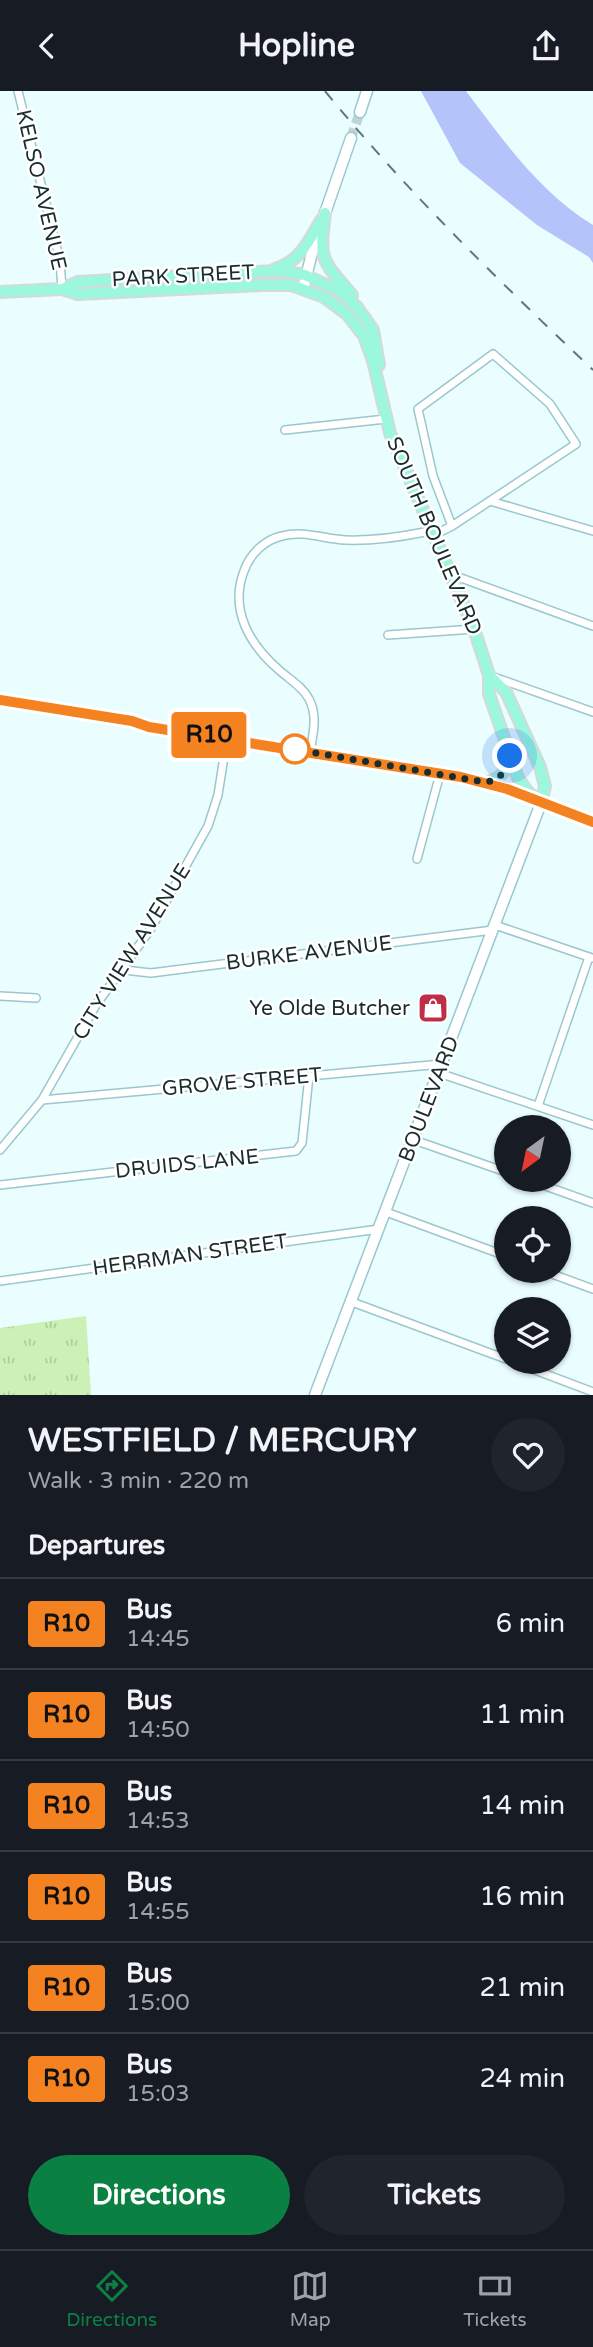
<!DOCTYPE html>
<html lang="en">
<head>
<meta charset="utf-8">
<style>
  body { margin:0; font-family:"Varela Round",sans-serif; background:#20242c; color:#f1f3f6; height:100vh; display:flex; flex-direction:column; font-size:26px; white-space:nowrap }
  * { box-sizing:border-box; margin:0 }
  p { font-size:23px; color:#9ea1a6 }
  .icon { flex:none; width:38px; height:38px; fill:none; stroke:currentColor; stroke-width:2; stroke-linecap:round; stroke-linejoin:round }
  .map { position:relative; height:1304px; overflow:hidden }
  .side { display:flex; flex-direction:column; background:#171b24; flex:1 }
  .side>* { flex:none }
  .badge { padding:0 14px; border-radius:5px; font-size:24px; line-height:46px }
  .needle { width:46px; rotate:213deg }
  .fabs { position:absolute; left:494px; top:1024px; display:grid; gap:14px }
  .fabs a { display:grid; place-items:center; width:77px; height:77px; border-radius:50%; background:#171b24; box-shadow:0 2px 5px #0004; font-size:35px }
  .you { position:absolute; width:35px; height:35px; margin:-18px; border:5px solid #fff; border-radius:50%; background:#1a73e8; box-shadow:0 0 0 10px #1a73e833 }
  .map>.badge { position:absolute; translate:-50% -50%; box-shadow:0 0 0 4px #fff }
  h2 { padding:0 28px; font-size:26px; line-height:63px }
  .round { display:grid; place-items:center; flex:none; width:74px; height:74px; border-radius:37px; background:#20242c }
  .headline { display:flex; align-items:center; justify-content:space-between; height:119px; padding:0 28px }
  h1 { font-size:33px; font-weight:700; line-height:52px }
  .button { display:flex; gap:14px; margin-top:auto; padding:14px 28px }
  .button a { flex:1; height:80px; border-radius:42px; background:#0b8043; color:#fff; font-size:28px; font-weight:700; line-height:80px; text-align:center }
  .button a+a { background:#20242c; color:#f1f3f6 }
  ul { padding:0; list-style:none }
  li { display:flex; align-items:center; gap:21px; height:91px; padding:0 28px; border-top:2px solid #363941 }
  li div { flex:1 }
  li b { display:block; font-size:26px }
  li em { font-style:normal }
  li .badge { min-width:77px; font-weight:700; text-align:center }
  header { display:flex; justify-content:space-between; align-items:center; height:91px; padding:0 28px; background:#171b24; font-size:32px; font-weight:700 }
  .menu { display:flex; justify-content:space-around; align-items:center; height:98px; border-top:2px solid #363941; background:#171b24; font-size:19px; color:#9ea1a6 }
  .menu a { display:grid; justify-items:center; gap:4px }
  .menu .current { color:#0b8043 }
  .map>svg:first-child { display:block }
  .park { fill:url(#park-tufts) }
  .water { fill:#b4c3fa }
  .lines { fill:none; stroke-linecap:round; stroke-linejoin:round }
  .secondary-tunnel { stroke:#c0d3d5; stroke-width:10; stroke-dasharray:10 5; stroke-linecap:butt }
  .minor-casing { stroke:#99c8cd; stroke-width:10 }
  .secondary-casing { stroke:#99c8cd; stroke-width:13 }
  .primary-casing { stroke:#d6d9d9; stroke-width:14 }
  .minor { stroke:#fff; stroke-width:7 }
  .secondary { stroke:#fff; stroke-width:10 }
  .primary { stroke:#9bf8dc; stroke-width:10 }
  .rail { stroke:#637677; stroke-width:2; stroke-dasharray:12 12; stroke-linecap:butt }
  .line-casing { stroke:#fff; stroke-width:16 }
  .line { stroke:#f58220; stroke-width:10 }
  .walk { stroke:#1a2d2e; stroke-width:7; stroke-dasharray:0 12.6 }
  .stop-dot { fill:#fff; stroke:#f58220; stroke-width:3.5 }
  .labels { text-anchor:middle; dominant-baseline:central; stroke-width:5; stroke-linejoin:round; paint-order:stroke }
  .street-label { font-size:21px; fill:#1a2d2e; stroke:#fff }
  .poi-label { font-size:21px; fill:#1a2d2e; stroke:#fff; text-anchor:end }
</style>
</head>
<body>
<header><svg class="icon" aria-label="back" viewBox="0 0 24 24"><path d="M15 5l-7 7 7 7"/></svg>Hopline<svg class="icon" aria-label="share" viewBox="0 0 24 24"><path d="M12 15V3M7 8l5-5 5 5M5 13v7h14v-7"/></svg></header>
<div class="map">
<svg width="593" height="1304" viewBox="0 0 593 1304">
  <defs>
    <pattern id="park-tufts" width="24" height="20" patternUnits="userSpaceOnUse" patternTransform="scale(1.75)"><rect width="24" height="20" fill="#cbf1b6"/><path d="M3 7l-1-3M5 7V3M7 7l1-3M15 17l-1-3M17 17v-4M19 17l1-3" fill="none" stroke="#aecf9d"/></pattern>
  </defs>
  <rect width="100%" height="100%" fill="#eafdff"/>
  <!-- park -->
  <path class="park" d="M86 1225 91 1304H0V1237Z"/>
  <!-- water -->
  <path class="water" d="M421 0H466C503 49 539 101 593 134V172L589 166 537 134 460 72Z"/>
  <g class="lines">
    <!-- secondary-tunnel -->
    <path class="secondary-tunnel" d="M351 47 360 21"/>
    <!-- minor casing -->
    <g class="minor-casing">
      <g id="minor">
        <path d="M18 0 60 170 62 198"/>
        <path d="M285 339 386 328"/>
        <path d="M490 410 593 440"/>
        <path d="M450 483 593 535"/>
        <path d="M388 544 474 538"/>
        <path d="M491 585 593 621"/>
        <path d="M310 661C313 643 318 625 309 608 303 596 289 588 279 579 250 554 229 519 244 480 250 463 264 449 282 445 303 439 324 448 345 449 371 450 400 446 425 441L434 444 452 435 576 353 550 313 493 263 418 318 433 385 452 435"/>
        <path d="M417 768 440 683"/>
        <path d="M495 834 592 867"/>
        <path d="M124 879 151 882 493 839"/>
        <path d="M0 905 36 907"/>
        <path d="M439 982 593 1034"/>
        <path d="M42 1009 442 973"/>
        <path d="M538 1015 589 866"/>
        <path d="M414 1049 506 1081"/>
        <path d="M0 1059 42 1009 96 914 150 839 208 735 218 704 227 647"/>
        <path d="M526 1088 593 1112"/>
        <path d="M0 1094 296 1060 302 1052 309 985"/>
        <path d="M386 1121 506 1165"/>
        <path d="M544 1180 593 1198"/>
        <path d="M0 1190 379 1138"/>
        <path d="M352 1211 506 1268"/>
        <path d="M511 1270 593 1301"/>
      </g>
    </g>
    <!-- secondary casing -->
    <g class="secondary-casing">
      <g id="secondary">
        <path d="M360 21 367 0"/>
        <path d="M303 198 314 154 351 47"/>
        <path d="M315 1304 541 712"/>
      </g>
    </g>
    <!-- primary casing -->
    <g class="primary-casing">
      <g id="primary">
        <path d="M325 122C319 170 321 168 352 204"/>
        <path d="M275 178C301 170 309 149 322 128"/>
        <path d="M62 198 78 203 262 194H291L324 206 347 223 364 245 373 270 390 342 474 538 489 584V603L518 687 528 701 541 712"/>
        <path d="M0 201 62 198 78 191 257 181 279 180 305 184 339 200 357 216 373 239 379 274"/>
        <path d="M489 584 506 601 540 676 545 695 541 712"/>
        <path d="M0 609 132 630 149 636 461 686 497 695 593 731"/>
        <path d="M486 691C501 689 506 679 510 665"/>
      </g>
    </g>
    <!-- minor -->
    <use href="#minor" class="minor"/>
    <!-- secondary -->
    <use href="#secondary" class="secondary"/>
    <!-- primary -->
    <use href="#primary" class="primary"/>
    <!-- rail -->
    <path class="rail" d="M325 0C407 101 499 190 593 279"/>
  </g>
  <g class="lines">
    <!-- line casing -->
    <g class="line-casing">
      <path id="line" d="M0 609 132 630 149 636 461 686 507 698 593 731"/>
    </g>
    <!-- line -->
    <use href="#line" class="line"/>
    <!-- walk -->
    <path class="walk" d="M295 658H293L484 691C500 690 506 680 510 665"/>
  </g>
  <!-- icons -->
  <defs>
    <g id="shop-square" transform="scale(1.575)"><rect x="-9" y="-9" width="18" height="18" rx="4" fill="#bf2e49" stroke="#fff"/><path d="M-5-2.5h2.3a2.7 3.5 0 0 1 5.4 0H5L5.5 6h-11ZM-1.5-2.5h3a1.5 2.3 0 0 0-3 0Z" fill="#fff"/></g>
  </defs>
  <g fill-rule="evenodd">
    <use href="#shop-square" x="433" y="917"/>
  </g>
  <!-- markers -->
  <circle class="stop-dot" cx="295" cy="658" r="14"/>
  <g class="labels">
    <!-- street labels -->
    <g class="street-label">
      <text transform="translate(41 99) rotate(77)">KELSO AVENUE</text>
      <text transform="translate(183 185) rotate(-3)">PARK STREET</text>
      <text transform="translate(434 445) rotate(67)">SOUTH BOULEVARD</text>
      <text transform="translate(132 861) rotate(-58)">CITY VIEW AVENUE</text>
      <text transform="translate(309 862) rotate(-7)">BURKE AVENUE</text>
      <text transform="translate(242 991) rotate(-5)">GROVE STREET</text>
      <text transform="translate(429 1008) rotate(-69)">BOULEVARD</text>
      <text transform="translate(187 1073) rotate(-6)">DRUIDS LANE</text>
      <text transform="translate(190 1164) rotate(-8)">HERRMAN STREET</text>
    </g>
    <!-- poi labels -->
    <g class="poi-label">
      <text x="410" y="917">Ye Olde Butcher</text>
    </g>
  </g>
</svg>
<div class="fabs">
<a><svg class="needle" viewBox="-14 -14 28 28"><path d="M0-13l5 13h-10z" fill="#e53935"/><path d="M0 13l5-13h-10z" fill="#9ea1a6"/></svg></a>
<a><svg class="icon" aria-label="locate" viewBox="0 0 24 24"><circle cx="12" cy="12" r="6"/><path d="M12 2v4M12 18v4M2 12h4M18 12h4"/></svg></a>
<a><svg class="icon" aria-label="layers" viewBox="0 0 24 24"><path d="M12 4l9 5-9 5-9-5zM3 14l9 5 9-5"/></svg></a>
</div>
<div class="you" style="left:510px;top:665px"></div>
<b class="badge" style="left:209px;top:644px;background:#f58220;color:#111">R10</b>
</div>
<section class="side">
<div class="headline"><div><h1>WESTFIELD / MERCURY</h1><p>Walk · 3 min · 220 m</p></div><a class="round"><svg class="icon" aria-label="heart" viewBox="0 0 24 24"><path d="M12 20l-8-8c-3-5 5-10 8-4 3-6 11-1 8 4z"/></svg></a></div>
<h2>Departures</h2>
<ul>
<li><span class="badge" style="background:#f58220;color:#111">R10</span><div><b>Bus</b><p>14:45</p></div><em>6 min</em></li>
<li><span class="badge" style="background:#f58220;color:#111">R10</span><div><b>Bus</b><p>14:50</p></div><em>11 min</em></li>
<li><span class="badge" style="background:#f58220;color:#111">R10</span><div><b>Bus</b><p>14:53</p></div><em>14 min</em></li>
<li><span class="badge" style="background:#f58220;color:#111">R10</span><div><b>Bus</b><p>14:55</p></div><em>16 min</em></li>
<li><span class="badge" style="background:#f58220;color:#111">R10</span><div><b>Bus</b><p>15:00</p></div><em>21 min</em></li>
<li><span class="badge" style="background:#f58220;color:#111">R10</span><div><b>Bus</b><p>15:03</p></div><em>24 min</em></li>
</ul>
<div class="button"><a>Directions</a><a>Tickets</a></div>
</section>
<nav class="menu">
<a class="current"><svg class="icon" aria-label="directions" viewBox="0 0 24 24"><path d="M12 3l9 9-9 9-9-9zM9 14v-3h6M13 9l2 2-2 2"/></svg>Directions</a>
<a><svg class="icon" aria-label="map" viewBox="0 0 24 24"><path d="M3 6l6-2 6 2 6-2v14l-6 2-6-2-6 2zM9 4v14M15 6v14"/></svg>Map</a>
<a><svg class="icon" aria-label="tickets" viewBox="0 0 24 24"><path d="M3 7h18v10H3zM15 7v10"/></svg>Tickets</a>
</nav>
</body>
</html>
